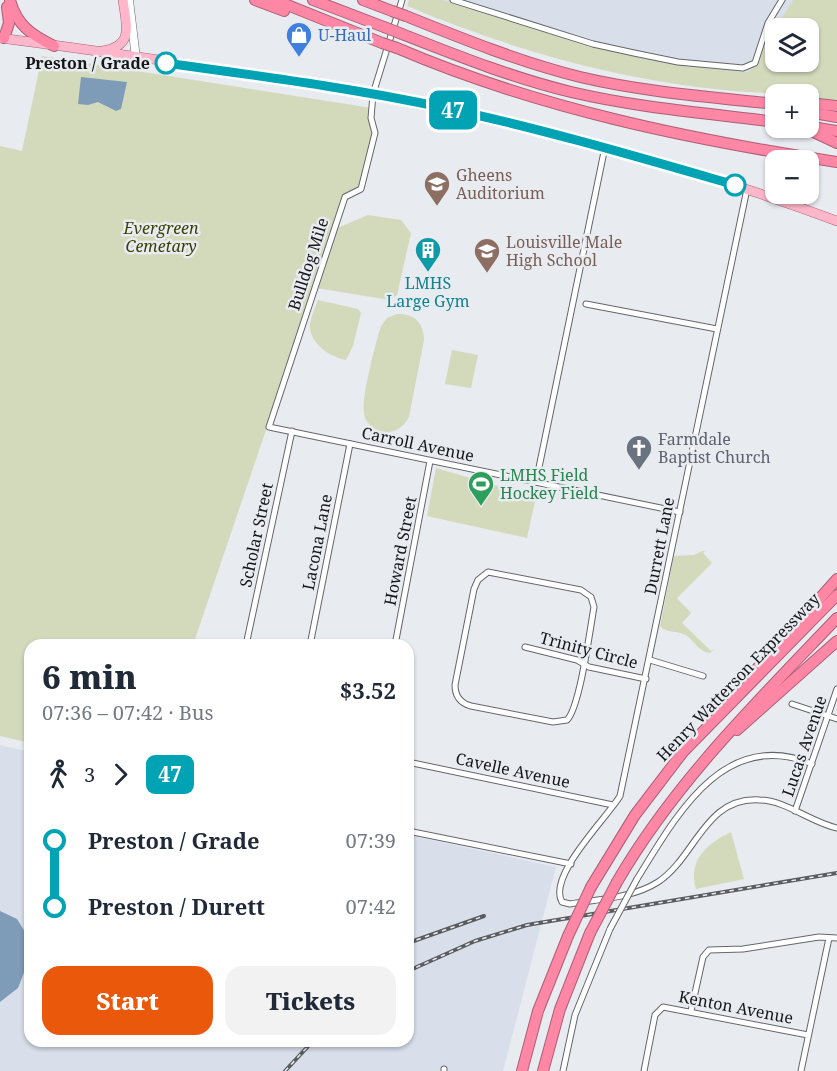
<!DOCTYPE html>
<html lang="en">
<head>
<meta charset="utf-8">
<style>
  body { margin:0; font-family:"Noto Serif",serif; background:#f2f2f3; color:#1f2937; height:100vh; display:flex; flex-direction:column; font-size:22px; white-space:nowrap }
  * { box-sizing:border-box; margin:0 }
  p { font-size:20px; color:#747a83 }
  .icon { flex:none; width:33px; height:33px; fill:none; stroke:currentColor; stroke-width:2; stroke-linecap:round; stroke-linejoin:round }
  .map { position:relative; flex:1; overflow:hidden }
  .drawer { position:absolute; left:24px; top:639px; width:390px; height:408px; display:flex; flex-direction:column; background:#fff; border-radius:18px; box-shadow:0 2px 4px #0004 }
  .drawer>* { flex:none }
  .badge { padding:0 12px; border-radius:9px; font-size:21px; line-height:39px }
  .buttons { position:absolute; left:765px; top:18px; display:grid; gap:12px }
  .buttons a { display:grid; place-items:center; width:54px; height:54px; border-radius:12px; background:#fff; box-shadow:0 2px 4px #0004; font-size:30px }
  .map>.badge { position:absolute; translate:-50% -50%; box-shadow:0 0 0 3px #fff }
  .legs { display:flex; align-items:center; gap:9px; height:66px; padding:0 18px; font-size:20px }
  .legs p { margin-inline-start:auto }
  .head { display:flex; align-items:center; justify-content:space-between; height:102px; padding:0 18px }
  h1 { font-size:33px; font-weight:800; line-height:45px }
  .cta { display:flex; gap:12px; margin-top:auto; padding:12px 18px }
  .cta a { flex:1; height:69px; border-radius:18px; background:#ea580c; color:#fff; font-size:24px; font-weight:800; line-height:69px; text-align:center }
  .cta a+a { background:#f2f2f3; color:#1f2937 }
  ul { padding:0 18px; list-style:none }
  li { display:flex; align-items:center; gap:21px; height:66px; font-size:22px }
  li i { display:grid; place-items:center; width:9px; height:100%; margin:0 8px; background:currentColor }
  li i::after { content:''; width:15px; height:15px; margin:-8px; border:4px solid; border-radius:50%; background:#fff }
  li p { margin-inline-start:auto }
  li:first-child i { background:linear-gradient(#0000 50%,currentColor 0) }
  li:last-child i { background:linear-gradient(currentColor 50%,#0000 0) }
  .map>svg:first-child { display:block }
  .built { fill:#d8deea; fill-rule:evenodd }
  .green { fill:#d3dabc }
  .water { fill:#7e9bb7 }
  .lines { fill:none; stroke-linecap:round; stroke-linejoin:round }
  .minor-casing { stroke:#64666b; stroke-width:7 }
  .secondary-casing { stroke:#64666b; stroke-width:9 }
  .primary-casing { stroke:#ac5f74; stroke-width:10 }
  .motorway-casing { stroke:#ac5f74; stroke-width:12 }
  .minor { stroke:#fff; stroke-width:5 }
  .secondary { stroke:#fff; stroke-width:8 }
  .primary { stroke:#feb7ca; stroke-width:9 }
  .motorway { stroke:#fe87a6; stroke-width:10 }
  .rail-casing { stroke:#5a5c5f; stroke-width:4 }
  .rail { stroke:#e8ebf0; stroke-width:1.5; stroke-dasharray:4.5; stroke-linecap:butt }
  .minor-bridge-casing { stroke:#64666b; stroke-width:7; stroke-linecap:butt }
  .motorway-bridge-casing { stroke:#ac5f74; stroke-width:12; stroke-linecap:butt }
  .minor-bridge { stroke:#fff; stroke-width:5 }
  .motorway-bridge { stroke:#fe87a6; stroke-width:10 }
  .line-1-casing { stroke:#fff; stroke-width:14 }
  .line-1 { stroke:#00a3b4; stroke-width:9 }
  .stop-1-dot { fill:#fff; stroke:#00a3b4; stroke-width:3 }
  .labels { text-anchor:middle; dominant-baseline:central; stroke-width:5; stroke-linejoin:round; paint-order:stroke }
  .shop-label { font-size:16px; fill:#366cbe; stroke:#e8ebf0; text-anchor:start }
  .stop-label { font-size:16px; font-weight:bold; fill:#151618; stroke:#e8ebf0; text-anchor:end }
  .education-label { font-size:16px; fill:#785e54; stroke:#e8ebf0; text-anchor:start }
  .park-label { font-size:16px; font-style:italic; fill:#374100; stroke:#e8ebf0 }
  .street-label { font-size:16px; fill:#151618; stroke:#e8ebf0 }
  .culture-label { font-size:16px; fill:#0d838f; stroke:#e8ebf0 }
  .worship-label { font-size:16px; fill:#5b616d; stroke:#e8ebf0; text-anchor:start }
  .leisure-label { font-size:16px; fill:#27864d; stroke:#e8ebf0; text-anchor:start }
</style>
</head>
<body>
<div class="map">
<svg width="837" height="1071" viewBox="0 0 837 1071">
  <rect width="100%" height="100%" fill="#e8ebf0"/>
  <!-- built -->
  <g class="built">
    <path d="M419 0H837V85L670 72ZM776 28H808V62H776Z"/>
    <path d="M0 745 30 752V1041H408V835L556 867 503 1071H0Z"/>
  </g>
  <!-- green -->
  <g class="green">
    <path d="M409 0H442L604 49 664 62 742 72H749L776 29V62H808V28H776L793 0H837V102L809 99 808 94C669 94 536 60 407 6Z"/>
    <path d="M42 56 372 108 375 133 361 189 345 197 193 645H30V743L0 736V146L22 151Z"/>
    <path d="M368 215 401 220 411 233 397 295 390 300 316 288 335 229Z"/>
    <path d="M318 300 358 309 361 313 353 346 346 360C331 357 313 346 310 329 309 321 315 308 318 300Z"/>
    <path d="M397 314C414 313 424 323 424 340L409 417C404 426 397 432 387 432 376 432 365 424 364 413 361 398 376 342 381 326L387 318Z"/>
    <path d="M452 350 478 355 471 388 445 384Z"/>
    <path d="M436 468 536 497 527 538 427 516Z"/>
    <path d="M702 551H705L703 553 712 563 677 598 691 613 682 623 711 651 715 649 710 653C699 652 695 642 687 636 679 630 666 634 660 626L674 556 694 555Z"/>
    <path d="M731 832 744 879 696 889C687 860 708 843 731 832Z"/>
  </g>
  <!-- water -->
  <g class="water">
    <path d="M81 77 127 82 121 109 116 111 98 102 88 105 78 104Z"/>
    <path d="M0 911 17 919 30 940V957L18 988 0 1002Z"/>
  </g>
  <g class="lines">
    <!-- minor casing -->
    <g class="minor-casing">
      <g id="minor">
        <path d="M402 0 373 94 371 118 375 133 361 189 345 197 269 427 680 512"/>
        <path d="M453 0 593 44 634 53 678 62 743 68 755 63 768 23 782 0"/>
        <path d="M747 189 620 796C607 818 547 876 562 902L570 904C599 899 633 898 658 882 696 857 705 796 760 800 787 801 810 822 837 828"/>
        <path d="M586 304 717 329"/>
        <path d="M536 482 605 147"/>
        <path d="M488 572 581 590 591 597 594 607C590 629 580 707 567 720L553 722 471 706C460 703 455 696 455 685L474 589 478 580Z"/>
        <path d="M246 645 292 431"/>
        <path d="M310 645 350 444"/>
        <path d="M395 645 430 461"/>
        <path d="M525 647 577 660 589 667 646 679"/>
        <path d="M650 660 703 676"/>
        <path d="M792 704 837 719"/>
        <path d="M408 762 613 805"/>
        <path d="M795 811 837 689"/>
        <path d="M408 831 571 864"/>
        <path d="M637 879C676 816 724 727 812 764"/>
        <path d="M691 1011 703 957 709 950 743 949 819 937 837 938"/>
        <path d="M444 1071V1069"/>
        <path d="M563 1071 575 1015 610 929"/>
        <path d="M644 1071 655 1015 663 1007 808 1035"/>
        <path d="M801 1071 829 938"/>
      </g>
    </g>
    <!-- secondary casing -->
    <g class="secondary-casing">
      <path id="secondary" d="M129 0 136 58"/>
    </g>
    <!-- primary casing -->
    <g class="primary-casing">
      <g id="primary">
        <path d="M0 38C284 75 568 120 837 221"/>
        <path d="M102 51C135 46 126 25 123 0"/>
      </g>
    </g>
    <!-- motorway casing -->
    <g class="motorway-casing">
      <g id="motorway">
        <path d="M10 0C17 26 32 35 54 46"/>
        <path d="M255 0 284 11"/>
        <path d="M275 0 382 43"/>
        <path d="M313 0 384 27"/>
        <path d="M363 0 392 11"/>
        <path d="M406 16C463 39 520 62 580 77 644 92 710 97 776 104"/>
        <path d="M402 34C458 56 513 78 571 92 639 108 707 113 776 122"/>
        <path d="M4 38 9 23 7 7"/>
        <path d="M397 48C537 108 687 139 837 162"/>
        <path d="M808 103 837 106"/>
        <path d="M808 112 837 117"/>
        <path d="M812 127 837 131"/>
        <path d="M805 128 837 143"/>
        <path d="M754 672 837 579"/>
        <path d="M737 730 837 641"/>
        <path d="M617 882C675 782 758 701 837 618"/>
        <path d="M591 887 635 815 683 752 837 595"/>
        <path d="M522 1071 538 1011 568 936"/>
        <path d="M543 1071 560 1009 590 933"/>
      </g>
    </g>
    <!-- minor -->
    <use href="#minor" class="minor"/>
    <!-- secondary -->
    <use href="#secondary" class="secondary"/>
    <!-- primary -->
    <use href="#primary" class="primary"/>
    <!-- motorway -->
    <use href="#motorway" class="motorway"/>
    <!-- rail casing -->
    <g class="rail-casing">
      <g id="rail">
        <path d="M408 943 484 916"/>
        <path d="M408 971 475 941 527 925 837 873"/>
        <path d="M285 1071 313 1041"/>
      </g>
    </g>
    <!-- rail -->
    <use href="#rail" class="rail"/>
    <!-- minor-bridge casing -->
    <g class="minor-bridge-casing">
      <path id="minor-bridge" d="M610 929 637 879"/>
    </g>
    <!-- motorway-bridge casing -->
    <g class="motorway-bridge-casing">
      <g id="motorway-bridge">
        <path d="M392 11 406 16"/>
        <path d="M384 27 402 34"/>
        <path d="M382 43 397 48"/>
        <path d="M590 933 617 882"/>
        <path d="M568 936 591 887"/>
      </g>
    </g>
    <!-- minor-bridge -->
    <use href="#minor-bridge" class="minor-bridge"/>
    <!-- motorway-bridge -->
    <use href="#motorway-bridge" class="motorway-bridge"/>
  </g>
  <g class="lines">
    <!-- line-1 casing -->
    <g class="line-1-casing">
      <path id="line-1" d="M166 63C259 76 353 88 445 108 543 129 638 157 735 185"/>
    </g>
    <!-- line-1 -->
    <use href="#line-1" class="line-1"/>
  </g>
  <!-- icons -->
  <defs>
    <g id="shop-pin" transform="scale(1.35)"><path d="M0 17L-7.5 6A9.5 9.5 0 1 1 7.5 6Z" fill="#3f7fe0" stroke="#e8ebf0"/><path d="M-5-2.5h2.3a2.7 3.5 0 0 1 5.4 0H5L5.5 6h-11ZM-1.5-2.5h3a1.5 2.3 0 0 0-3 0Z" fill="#fff"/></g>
    <g id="school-pin" transform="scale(1.35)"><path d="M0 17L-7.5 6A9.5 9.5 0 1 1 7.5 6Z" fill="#8d6e63" stroke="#e8ebf0"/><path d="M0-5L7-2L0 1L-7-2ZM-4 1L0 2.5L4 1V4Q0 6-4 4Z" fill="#fff"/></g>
    <g id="building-pin" transform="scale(1.35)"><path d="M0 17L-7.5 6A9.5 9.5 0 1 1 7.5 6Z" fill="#0f9aa8" stroke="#e8ebf0"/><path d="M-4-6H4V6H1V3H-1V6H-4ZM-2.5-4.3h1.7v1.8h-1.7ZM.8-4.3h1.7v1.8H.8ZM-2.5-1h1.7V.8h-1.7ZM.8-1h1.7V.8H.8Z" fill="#fff"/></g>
    <g id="church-pin" transform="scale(1.35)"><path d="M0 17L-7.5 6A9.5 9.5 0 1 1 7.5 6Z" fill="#6b7280" stroke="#e8ebf0"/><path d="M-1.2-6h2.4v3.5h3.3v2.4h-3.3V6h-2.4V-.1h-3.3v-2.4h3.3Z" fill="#fff"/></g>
    <g id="stadium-pin" transform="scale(1.35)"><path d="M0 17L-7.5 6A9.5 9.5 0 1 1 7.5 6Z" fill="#2e9e5b" stroke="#e8ebf0"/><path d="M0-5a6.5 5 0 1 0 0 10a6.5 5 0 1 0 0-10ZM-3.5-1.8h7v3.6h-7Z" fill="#fff"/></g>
  </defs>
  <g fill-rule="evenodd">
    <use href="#shop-pin" x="299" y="35"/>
    <use href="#school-pin" x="437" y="184"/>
    <use href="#building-pin" x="428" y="250"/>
    <use href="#school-pin" x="487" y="251"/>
    <use href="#church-pin" x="639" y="448"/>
    <use href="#stadium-pin" x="481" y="484"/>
  </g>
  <!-- markers -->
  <g class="stop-1-dot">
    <circle cx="166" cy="63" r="10"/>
    <circle cx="735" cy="185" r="10"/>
  </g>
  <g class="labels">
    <!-- shop labels -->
    <g class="shop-label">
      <text x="318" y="35">U-Haul</text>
    </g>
    <!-- stop labels -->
    <g class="stop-label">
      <text x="150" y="63">Preston / Grade</text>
    </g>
    <!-- education labels -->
    <g class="education-label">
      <text x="456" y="175">Gheens<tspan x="456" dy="18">Auditorium</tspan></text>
      <text x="506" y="242">Louisville Male<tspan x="506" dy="18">High School</tspan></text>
    </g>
    <!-- park labels -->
    <g class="park-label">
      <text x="161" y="228">Evergreen<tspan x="161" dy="18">Cemetary</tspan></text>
    </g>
    <!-- street labels -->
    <g class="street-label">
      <text transform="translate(308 264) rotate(-72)">Bulldog Mile</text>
      <text transform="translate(418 444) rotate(12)">Carroll Avenue</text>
      <text transform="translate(256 535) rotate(-78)">Scholar Street</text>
      <text transform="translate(317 542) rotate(-79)">Lacona Lane</text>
      <text transform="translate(659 546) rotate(-79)">Durrett Lane</text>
      <text transform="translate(400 551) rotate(-79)">Howard Street</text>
      <text transform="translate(589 650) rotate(15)">Trinity Circle</text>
      <text transform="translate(738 677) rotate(-46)">Henry Watterson Expressway</text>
      <text transform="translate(804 746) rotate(-71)">Lucas Avenue</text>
      <text transform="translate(513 770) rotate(12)">Cavelle Avenue</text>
      <text transform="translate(736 1007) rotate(11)">Kenton Avenue</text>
    </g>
    <!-- culture labels -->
    <g class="culture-label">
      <text x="428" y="283">LMHS<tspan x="428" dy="18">Large Gym</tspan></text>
    </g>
    <!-- worship labels -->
    <g class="worship-label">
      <text x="658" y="439">Farmdale<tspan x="658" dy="18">Baptist Church</tspan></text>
    </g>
    <!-- leisure labels -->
    <g class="leisure-label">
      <text x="500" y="475">LMHS Field<tspan x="500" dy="18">Hockey Field</tspan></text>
    </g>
  </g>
</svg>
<div class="buttons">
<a><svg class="icon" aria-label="layers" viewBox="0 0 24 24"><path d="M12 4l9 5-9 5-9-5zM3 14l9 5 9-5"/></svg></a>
<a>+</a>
<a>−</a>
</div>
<b class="badge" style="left:453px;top:110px;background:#00a3b4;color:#fff">47</b>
<section class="drawer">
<div class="head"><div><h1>6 min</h1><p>07:36 – 07:42 · Bus</p></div><b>$3.52</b></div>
<div class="legs"><svg class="icon" aria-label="walk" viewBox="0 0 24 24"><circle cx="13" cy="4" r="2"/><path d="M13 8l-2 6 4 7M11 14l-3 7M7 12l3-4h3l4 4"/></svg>3<svg class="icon" aria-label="forward" viewBox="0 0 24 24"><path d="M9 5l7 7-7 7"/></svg><b class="badge" style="background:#00a3b4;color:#fff">47</b></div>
<ul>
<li><i style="color:#00a3b4"></i><b>Preston / Grade</b><p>07:39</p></li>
<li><i style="color:#00a3b4"></i><b>Preston / Durett</b><p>07:42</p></li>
</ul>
<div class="cta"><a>Start</a><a>Tickets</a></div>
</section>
</div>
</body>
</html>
